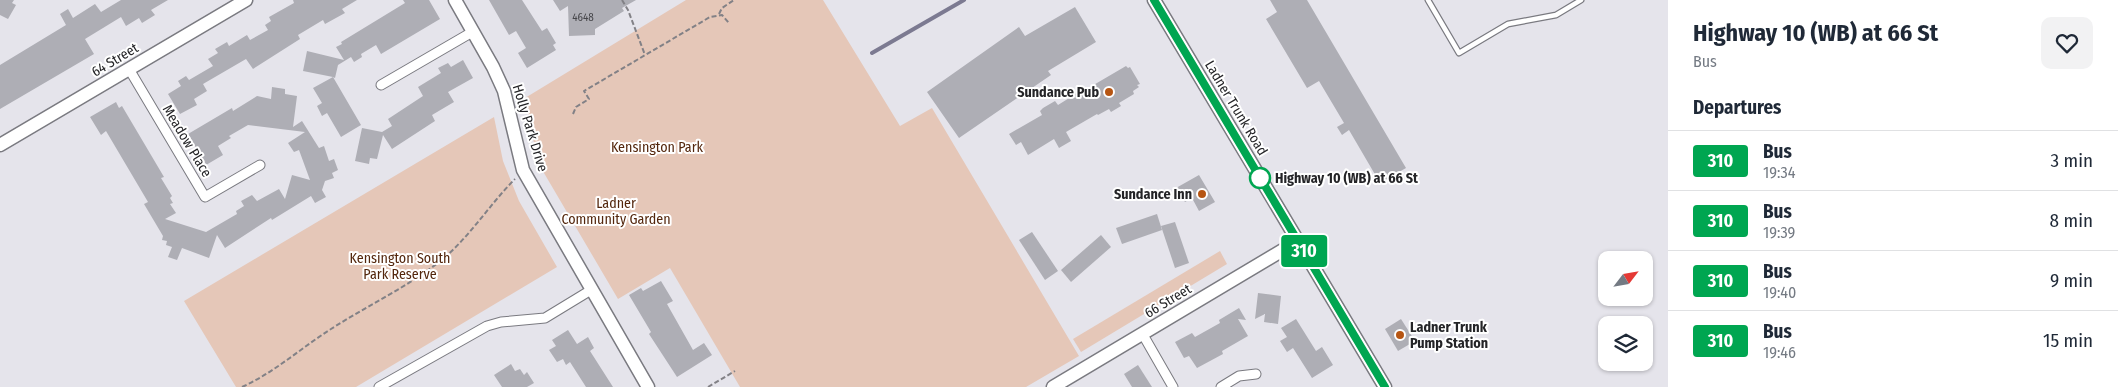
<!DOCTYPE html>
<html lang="en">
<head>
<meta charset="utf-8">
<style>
  body { margin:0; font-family:"Fira Sans Condensed",sans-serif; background:#f2f2f3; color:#1f2937; height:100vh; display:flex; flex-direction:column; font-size:19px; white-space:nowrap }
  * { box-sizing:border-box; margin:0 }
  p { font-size:16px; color:#747a83 }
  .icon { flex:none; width:28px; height:28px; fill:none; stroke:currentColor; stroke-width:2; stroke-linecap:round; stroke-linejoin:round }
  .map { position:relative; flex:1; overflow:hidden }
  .panel { display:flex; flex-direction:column; background:#fff; width:450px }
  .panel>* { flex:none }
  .badge { padding:0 10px; border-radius:4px; font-size:18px; line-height:32px }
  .needle { width:32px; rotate:59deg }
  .fabs { position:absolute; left:1598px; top:251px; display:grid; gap:10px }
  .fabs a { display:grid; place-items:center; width:55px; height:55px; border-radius:10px; background:#fff; box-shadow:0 1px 4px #0004; font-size:25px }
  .map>.badge { position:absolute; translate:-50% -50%; box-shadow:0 0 0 2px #fff }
  h2 { padding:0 25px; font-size:19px; line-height:45px }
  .round { display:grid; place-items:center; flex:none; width:52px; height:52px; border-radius:10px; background:#f2f2f3 }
  .head { display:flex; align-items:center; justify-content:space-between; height:85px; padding:0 25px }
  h1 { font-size:24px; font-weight:700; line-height:38px }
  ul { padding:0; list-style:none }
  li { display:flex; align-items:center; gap:15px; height:60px; padding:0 25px; border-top:1px solid #e0e1e3 }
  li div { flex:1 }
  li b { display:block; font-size:19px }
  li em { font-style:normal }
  li .badge { min-width:55px; font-weight:700; text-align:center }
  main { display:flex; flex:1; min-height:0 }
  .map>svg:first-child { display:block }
  .green { fill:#e5c7b8 }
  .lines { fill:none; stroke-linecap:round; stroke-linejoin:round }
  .stream { stroke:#7c7a91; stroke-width:4 }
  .building { fill:#aeaeb5 }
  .lane-casing { stroke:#7a7a80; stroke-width:7 }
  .street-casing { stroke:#7a7a80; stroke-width:11 }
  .secondary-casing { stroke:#7a7a80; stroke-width:15 }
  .path { stroke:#828186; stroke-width:2; stroke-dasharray:5 2.5; stroke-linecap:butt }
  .lane { stroke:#fff; stroke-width:4.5 }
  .street { stroke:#fff; stroke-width:9 }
  .secondary { stroke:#fff; stroke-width:12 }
  .line-casing { stroke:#fff; stroke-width:11 }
  .line { stroke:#00a651; stroke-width:8 }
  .poi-dot { fill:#b65513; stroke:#fff; stroke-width:2 }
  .stop-dot { fill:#fff; stroke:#00a651; stroke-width:2.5 }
  .labels { text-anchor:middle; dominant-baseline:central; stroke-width:4; stroke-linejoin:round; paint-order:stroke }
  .number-label { font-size:11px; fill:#46464a }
  .street-label { font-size:14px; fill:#242427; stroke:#fff }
  .poi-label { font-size:14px; font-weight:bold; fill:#242427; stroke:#fff; text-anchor:end }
  .park-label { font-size:14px; fill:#53260c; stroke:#fff }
  .stop-label { font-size:14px; font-weight:bold; fill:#242427; stroke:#fff; text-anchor:start }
</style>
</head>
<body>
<main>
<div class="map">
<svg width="1668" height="387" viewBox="0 0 1668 387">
  <rect width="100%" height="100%" fill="#e5e4eb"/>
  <!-- green -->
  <g class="green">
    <path d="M686 0H823L900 126 932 108 1079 356 1026 387H740L670 268 618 299 544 173 536 153 525 98Z"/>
    <path d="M494 117 503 161 519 201 557 267 356 387H236L184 301Z"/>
    <path d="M1220 251 1227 264 1081 352 1073 339Z"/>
  </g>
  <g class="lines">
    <!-- stream -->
    <path class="stream" d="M872 53 964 0"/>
  </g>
  <!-- building -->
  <g class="building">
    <path d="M0 0H14L12 3 16 5 8 19 0 15Z"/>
    <path d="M121 0H168L151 10 155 15 142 23 139 18 126 26 121 17 85 39 94 54 0 109V65L66 25 60 14 68 9 73 18 95 4 101 12Z"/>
    <path d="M293 0H357L342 9 345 13 325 24 323 20 298 35 300 39 253 69 246 59 203 84 207 91 194 99 197 105 180 114 168 94 181 86 178 81 186 76 189 80 213 66 208 59 218 53 215 49 227 42 229 46 247 35 250 40 268 30 265 25 271 21 269 17 294 3Z"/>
    <path d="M403 0H429L440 19 381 54 376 45 361 54 362 57 354 62 351 57 338 65 335 78 333 77 361 125 341 137 327 113 322 116 317 106 322 103 313 88 333 77 303 71 307 51 344 60 336 47 342 44 341 42 405 3Z"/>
    <path d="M489 0H522L542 31 547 28 556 43 553 45 556 50 527 68 518 53 526 48 516 31 509 35Z"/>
    <path d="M553 0H636L622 8 624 11 595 29V35L569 36 568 6 560 11Z"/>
    <path d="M1270 0H1307L1406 168 1380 183 1349 130 1342 135 1337 127 1344 123 1319 81 1307 88 1266 19 1277 12Z"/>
    <path d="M1075 7 1096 42 1048 71 1051 75 959 138 927 92 1019 27 1025 36Z"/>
    <path d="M463 60 473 78 448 92 454 102 432 115 435 121 392 149 383 135 377 159 370 158 369 164 355 161 362 128 382 132 392 126 388 119 423 96 418 87 441 73 438 68 448 63 451 67Z"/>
    <path d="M1126 66 1128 68 1130 67 1140 84 1137 85 1139 87 1133 91 1134 94 1119 103 1121 106 1111 112 1109 109 1098 115 1097 114 1066 132 1071 141 1059 148 1054 139 1028 155 1021 142 1016 145 1009 134 1042 115 1040 111 1043 108 1055 101 1058 105 1074 95 1073 94 1084 88 1085 90Z"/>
    <path d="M272 87 285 89V94L297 96 293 127 302 121 319 148 324 146 329 161 334 159 338 170 332 173 334 178 325 181 322 190 326 197 315 203 311 196 272 220 271 218 225 248 217 235 209 258 182 248 177 260 168 257 172 247 166 245 167 241 162 240 163 236 144 204 148 202 106 131 101 135 90 117 116 102 119 108 122 106 164 177 161 178 172 196 170 198 173 203 170 204 176 213 165 219 206 232 237 214 236 211 244 206 241 201 252 195 257 201 279 189 285 199 292 175 310 180 299 150 294 152 288 143 305 132 248 125 229 136 231 138 218 146 223 155 206 165 188 134 232 108 233 111 257 96 271 99Z"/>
    <path d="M1199 175 1215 202 1199 211 1192 198 1185 202 1176 188Z"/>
    <path d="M1157 214 1162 230 1122 244 1116 228Z"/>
    <path d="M1175 222 1189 263 1175 268 1161 226Z"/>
    <path d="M1032 232 1058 271 1045 280 1019 240Z"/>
    <path d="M1101 235 1111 247 1071 282 1061 270Z"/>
    <path d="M661 281 673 301 667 304 693 350 704 343 712 355 677 377 649 334 651 332 629 295 641 288 643 291Z"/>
    <path d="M1258 293 1281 296 1278 324 1264 322 1265 314 1255 319Z"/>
    <path d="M1239 308 1246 320 1238 319 1248 336 1222 351 1223 354 1197 368 1189 356 1184 358 1175 342 1192 333 1195 337 1220 323 1219 320Z"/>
    <path d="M1296 319 1316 351 1322 347 1333 365 1312 378 1293 348 1287 352 1280 341 1287 337 1281 328Z"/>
    <path d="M1401 319 1415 341 1398 351 1385 329Z"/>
    <path d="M568 330 577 344 588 337 594 348 590 351 613 387H586L570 362 566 365 563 359 557 362 549 350 556 346 552 340Z"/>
    <path d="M511 364 515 371 520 369 524 375 527 372 534 383 527 387H502L494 375Z"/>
    <path d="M1138 365 1152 387H1132L1124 374Z"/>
  </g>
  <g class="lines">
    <!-- lane casing -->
    <g class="lane-casing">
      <path id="lane" d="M1428 0 1459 53 1508 24 1556 15 1581 0"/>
    </g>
    <!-- street casing -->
    <g class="street-casing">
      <g id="street">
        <path d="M129 69 205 197 260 165"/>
        <path d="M381 85 474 31"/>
        <path d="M1142 333 1173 387"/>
        <path d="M379 387 487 326 501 322 545 318 591 290"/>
        <path d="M1221 387 1239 376 1256 374"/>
      </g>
    </g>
    <!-- secondary casing -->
    <g class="secondary-casing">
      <g id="secondary">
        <path d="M455 0 493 67 504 91 523 170 648 387"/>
        <path d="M1154 0 1385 387"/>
        <path d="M0 145 246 0"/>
        <path d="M1053 387 1298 241"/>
      </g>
    </g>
    <!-- path -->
    <g class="path">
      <path d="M622 0 628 10 645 55"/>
      <path d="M719 14 722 8 734 0"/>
      <path d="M573 114 576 107 589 99 584 91 710 17 722 15 729 23"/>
      <path d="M242 387C275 372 301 348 331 329 368 305 410 286 444 258 471 235 490 204 515 179"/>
      <path d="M708 387 735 371"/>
    </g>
    <!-- lane -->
    <use href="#lane" class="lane"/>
    <!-- street -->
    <use href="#street" class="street"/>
    <!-- secondary -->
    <use href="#secondary" class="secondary"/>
  </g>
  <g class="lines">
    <!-- line casing -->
    <g class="line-casing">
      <path id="line" d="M1154 0 1385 387"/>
    </g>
    <!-- line -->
    <use href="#line" class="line"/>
  </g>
  <!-- markers -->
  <g class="poi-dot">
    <circle cx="1109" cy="92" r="5"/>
    <circle cx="1202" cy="194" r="5"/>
    <circle cx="1400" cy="335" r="5"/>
  </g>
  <circle class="stop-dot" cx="1260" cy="178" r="10"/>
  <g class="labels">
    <!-- number labels -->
    <g class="number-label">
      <text x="583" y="17">4648</text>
    </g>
    <!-- street labels -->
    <g class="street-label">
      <text transform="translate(115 60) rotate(-31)">64 Street</text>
      <text transform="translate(1236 108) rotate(59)">Ladner Trunk Road</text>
      <text transform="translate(530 128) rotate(73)">Holly Park Drive</text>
      <text transform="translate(187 141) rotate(59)">Meadow Place</text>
      <text transform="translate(1168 301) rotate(-31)">66 Street</text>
    </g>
    <!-- poi labels -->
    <g class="poi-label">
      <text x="1099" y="92">Sundance Pub</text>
      <text x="1192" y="194">Sundance Inn</text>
      <text x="1410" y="327" text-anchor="start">Ladner Trunk<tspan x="1410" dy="16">Pump Station</tspan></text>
    </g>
    <!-- park labels -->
    <g class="park-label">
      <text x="657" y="147">Kensington Park</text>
      <text x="616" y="203">Ladner<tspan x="616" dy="16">Community Garden</tspan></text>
      <text x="400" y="258">Kensington South<tspan x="400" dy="16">Park Reserve</tspan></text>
    </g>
    <!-- stop labels -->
    <g class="stop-label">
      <text x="1275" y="178">Highway 10 (WB) at 66 St</text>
    </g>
  </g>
</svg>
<div class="fabs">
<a><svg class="needle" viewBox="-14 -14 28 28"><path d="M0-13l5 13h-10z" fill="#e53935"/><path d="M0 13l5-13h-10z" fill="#747a83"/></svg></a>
<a><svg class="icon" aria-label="layers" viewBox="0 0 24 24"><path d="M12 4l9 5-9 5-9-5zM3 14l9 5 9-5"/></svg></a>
</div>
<b class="badge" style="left:1304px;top:251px;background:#00a651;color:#fff">310</b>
</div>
<section class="panel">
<div class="head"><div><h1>Highway 10 (WB) at 66 St</h1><p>Bus</p></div><a class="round"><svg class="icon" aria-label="heart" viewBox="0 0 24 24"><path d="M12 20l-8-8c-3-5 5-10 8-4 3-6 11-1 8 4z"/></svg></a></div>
<h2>Departures</h2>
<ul>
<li><span class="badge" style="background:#00a651;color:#fff">310</span><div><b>Bus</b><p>19:34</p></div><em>3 min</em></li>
<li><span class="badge" style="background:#00a651;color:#fff">310</span><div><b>Bus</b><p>19:39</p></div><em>8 min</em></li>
<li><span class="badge" style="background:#00a651;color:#fff">310</span><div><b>Bus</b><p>19:40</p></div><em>9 min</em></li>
<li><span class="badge" style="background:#00a651;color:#fff">310</span><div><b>Bus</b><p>19:46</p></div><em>15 min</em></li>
</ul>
</section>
</main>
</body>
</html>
